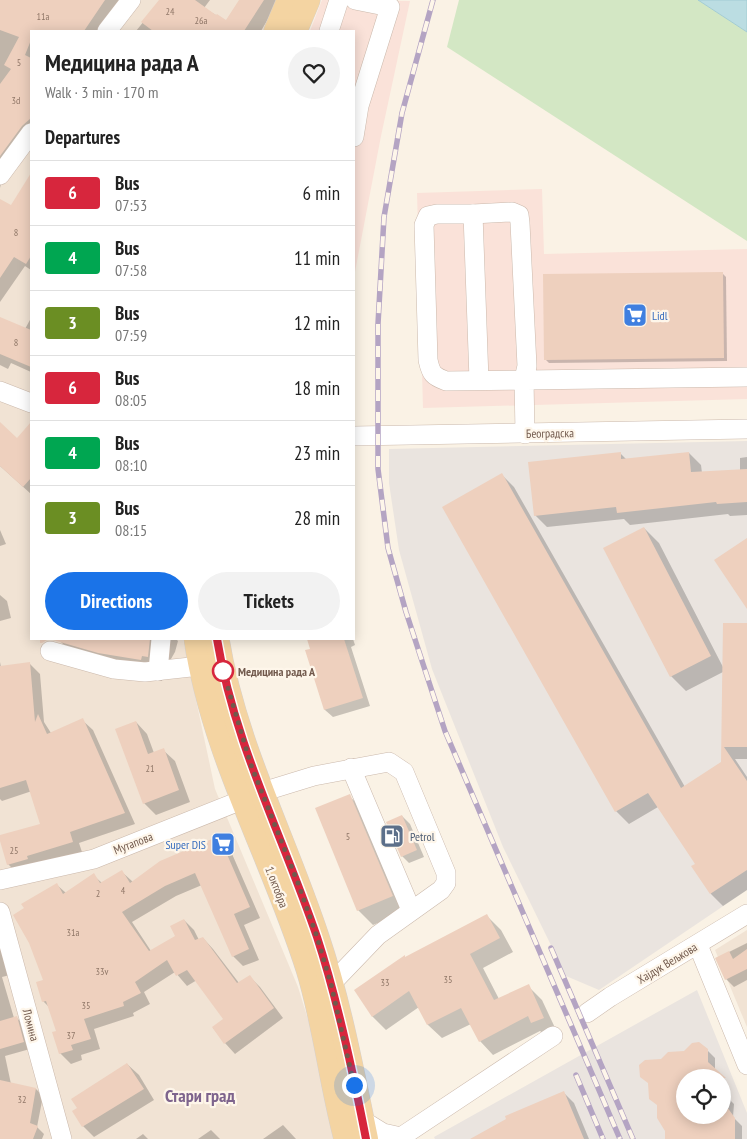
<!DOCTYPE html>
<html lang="en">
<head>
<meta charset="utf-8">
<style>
  body { margin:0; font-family:"PT Sans Narrow",sans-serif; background:#f2f2f2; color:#222; height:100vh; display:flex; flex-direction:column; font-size:19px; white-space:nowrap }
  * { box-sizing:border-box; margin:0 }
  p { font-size:16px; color:#767676 }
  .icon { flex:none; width:28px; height:28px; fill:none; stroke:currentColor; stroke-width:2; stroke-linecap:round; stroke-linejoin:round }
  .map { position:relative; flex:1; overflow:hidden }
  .side { position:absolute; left:30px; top:30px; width:325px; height:610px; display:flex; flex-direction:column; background:#fff; border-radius:0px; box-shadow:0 2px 12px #0003 }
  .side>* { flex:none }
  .badge { padding:0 10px; border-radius:4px; font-size:18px; line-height:32px }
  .fabs { position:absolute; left:676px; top:1069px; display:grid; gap:10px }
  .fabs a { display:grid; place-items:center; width:55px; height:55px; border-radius:50%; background:#fff; box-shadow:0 2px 12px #0003; font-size:25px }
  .you { position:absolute; width:25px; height:25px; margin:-12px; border:4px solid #fff; border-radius:50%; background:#1a73e8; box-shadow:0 0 0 8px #1a73e833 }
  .map>.badge { position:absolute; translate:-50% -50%; box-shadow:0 0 0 2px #fff }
  h2 { padding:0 15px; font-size:19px; line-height:45px }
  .round { display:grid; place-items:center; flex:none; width:52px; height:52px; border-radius:26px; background:#f2f2f2 }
  .summary { display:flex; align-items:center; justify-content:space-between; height:85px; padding:0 15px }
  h1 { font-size:24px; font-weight:800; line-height:38px }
  .action { display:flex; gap:10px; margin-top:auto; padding:10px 15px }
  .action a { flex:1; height:58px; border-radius:30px; background:#1a73e8; color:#fff; font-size:20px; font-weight:800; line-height:58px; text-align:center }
  .action a+a { background:#f2f2f2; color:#222 }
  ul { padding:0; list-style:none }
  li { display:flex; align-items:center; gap:15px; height:65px; padding:0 15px; border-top:1px solid #e0e0e0 }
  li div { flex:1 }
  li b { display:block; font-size:19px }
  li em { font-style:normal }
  li .badge { min-width:55px; font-weight:700; text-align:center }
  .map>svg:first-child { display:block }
  .residential { fill:#f1e3d4 }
  .commercial { fill:#fae2d9 }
  .industrial { fill:#eae4df; fill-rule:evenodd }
  .green { fill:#d3e7c4 }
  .water { fill:#bbdde2; stroke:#a2ccd3 }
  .shadow { fill:#0003 }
  .building { fill:#eed0be }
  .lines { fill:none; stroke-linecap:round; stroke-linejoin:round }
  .minor-casing { stroke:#cbb9ac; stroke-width:20 }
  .major-casing { stroke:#d7d1cd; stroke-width:25 }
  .minor { stroke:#fff; stroke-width:19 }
  .major { stroke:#f4d4a2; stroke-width:24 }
  .rail-casing { stroke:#b4a4c3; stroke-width:5.5 }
  .rail { stroke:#fef6ea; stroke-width:4; stroke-dasharray:11; stroke-linecap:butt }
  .line-casing { stroke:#fff; stroke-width:11 }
  .line { stroke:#d7263d; stroke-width:8 }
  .walk { stroke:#71594c; stroke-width:5; stroke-dasharray:0 9 }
  .stop-dot { fill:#fff; stroke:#d7263d; stroke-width:2.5 }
  .labels { text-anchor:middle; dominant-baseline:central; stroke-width:4.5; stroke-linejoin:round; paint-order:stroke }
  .number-label { font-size:10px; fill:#907768 }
  .shop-label { font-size:12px; fill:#366cbe; stroke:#fef6ea; text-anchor:start }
  .street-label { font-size:12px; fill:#71594c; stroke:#fef6ea }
  .stop-label { font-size:12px; font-weight:bold; fill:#71594c; stroke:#fef6ea; text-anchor:start }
  .service-label { font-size:12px; fill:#4e5e75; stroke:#fef6ea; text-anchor:start }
  .district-label { font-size:18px; font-weight:bold; fill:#7e648d; stroke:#fef6ea }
</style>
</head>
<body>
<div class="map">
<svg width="747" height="1139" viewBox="0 0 747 1139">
  <rect width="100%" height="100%" fill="#faf2e5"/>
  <!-- residential -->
  <g class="residential">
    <path d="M0 0H288L275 31H31V639H183L215 789 298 987 345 1139H0Z"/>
    <path d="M747 930V1027L715 950Z"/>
  </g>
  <!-- commercial -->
  <g class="commercial">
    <path d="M322 0 410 1 381 136 354 277V31H310Z"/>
    <path d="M542 189 544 254 747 249V399L423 408 417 193Z"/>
  </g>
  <!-- industrial -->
  <g class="industrial">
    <path d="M747 441V890L599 990 566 976 503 847 432 669 399 550 389 483V449Z"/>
    <path d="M697 990 747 1113V1139H435L434 1137ZM685 1078H722V1115H685Z"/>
  </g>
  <!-- green -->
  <path class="green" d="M459 0H698L747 32V241L447 47Z"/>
  <!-- water -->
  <path class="water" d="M698 0H747V32Z"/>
  <!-- shadow -->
  <g class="shadow">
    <path d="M0 0H124L103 31H31V140L2 180 0 188Z"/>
    <path d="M161 0H210L204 8 226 21 240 0H279L261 31H136Z"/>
    <path d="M31 175V270L25 266 0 302V210L11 207Z"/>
    <path d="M723 274 726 277 727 361 549 363 546 360Z"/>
    <path d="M0 318 25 329 31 318V372L11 363 8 369 0 365Z"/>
    <path d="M0 424 17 440 25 431 31 432V494L0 466Z"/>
    <path d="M620 453 627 460 689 453 701 465 702 473 740 470V458L747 457V515L730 516 728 514 630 525 624 519 547 527 535 515Z"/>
    <path d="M502 475 514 487 685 787 722 762 723 672 686 691 671 676 644 528 659 543 724 669 747 625V759H735L747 777V890L723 906 711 894 697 864 658 807 629 824 616 811 444 508Z"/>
    <path d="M0 530 6 544 0 546Z"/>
    <path d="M0 595 7 601 11 618 0 621Z"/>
    <path d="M60 639H176L178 641 175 652 171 659 169 677 163 676 162 681 127 675 81 662 60 641Z"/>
    <path d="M308 639H353L355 645 351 647 370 706 333 717 325 710 307 651 312 649Z"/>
    <path d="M0 662 1 667 30 664 40 674 44 722 51 733 82 720 93 730 135 824 79 843 82 852 37 866 18 874 8 864 0 836 42 825 32 791 2 801 0 799Z"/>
    <path d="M136 722 147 734 154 753 163 750 175 761 190 802 156 815 144 803Z"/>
    <path d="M349 796 364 810 407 911 373 925 358 910Z"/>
    <path d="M402 816 410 824 424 857 409 863 402 856Z"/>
    <path d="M219 837 229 847 260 918 244 925 259 960 243 966 233 956 202 885 176 896 132 922 151 951 176 937 184 920 194 930 199 940 203 938 213 949 239 983 250 977 260 987 283 1018 235 1054 225 1043 213 1028 225 1019 197 980 187 986 175 972 144 992 150 1004 133 1013 134 1016 94 1029 100 1049 81 1055 82 1060 71 1064 60 1053 57 1032 50 1008 43 1001 57 885 66 893 93 875 102 883 122 872 133 882Z"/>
    <path d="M487 916 501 930 513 952 483 968 499 999 528 986 542 1000 557 1032 546 1036 540 1031 493 1055 480 1041 471 1024 442 1038 428 1025 419 1007 386 1030 372 1016 406 958Z"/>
    <path d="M0 943 10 975 2 977 14 1018 16 1017 23 1024 30 1049 5 1056 11 1084 36 1089 43 1096 37 1127 44 1134 42 1139H0Z"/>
    <path d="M747 943V980L734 987 726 979 717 958Z"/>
    <path d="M707 1050 715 1058V1071L685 1078V1115H722V1078L725 1081V1095L734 1104 733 1117 742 1126V1139H667L662 1061Z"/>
    <path d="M127 1064 139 1075 154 1100 94 1137 83 1126Z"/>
    <path d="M564 1093 574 1103 589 1139H473Z"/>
    <path d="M283 1125 296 1139H263Z"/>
    <path d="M211 1130 220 1139H198Z"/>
    <path d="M143 1134 148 1139H136Z"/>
  </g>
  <!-- building -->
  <g class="building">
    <path d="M0 0H105L84 31H31V40L25 55 31 58V118L22 126 0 156V84L11 69 4 65 19 37 0 30Z"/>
    <path d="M159 0H195L216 15 217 14 226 20 239 0H264L244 31H153L141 22Z"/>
    <path d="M31 173V256L26 264 14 257 0 278V199L11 205Z"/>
    <path d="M723 272 724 358 544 360 543 274Z"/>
    <path d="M0 317 31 330V367L0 354Z"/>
    <path d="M0 422 17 438 31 422V478L23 487 0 466Z"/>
    <path d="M621 452V459L689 452 691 472 747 469V502L717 504 716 502 617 513 616 507 534 516 528 462Z"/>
    <path d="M502 473 681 788 721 762 723 623H747V747H724L747 781V870L710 894 691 866 695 864 648 793 615 812 442 507Z"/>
    <path d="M644 527 711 656 670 677 603 548Z"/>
    <path d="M747 538V609L714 560Z"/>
    <path d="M40 639H150L148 657 142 656 141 660 98 653 53 640H47L42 643H40Z"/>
    <path d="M307 639H344L363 698 324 710 305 650 310 649Z"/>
    <path d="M30 662 35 722 38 714 47 734 83 718 125 813 70 832 73 842 27 856 28 859 7 865 0 841V835L40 824 26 780 0 788V666Z"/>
    <path d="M136 721 148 754 164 748 179 790 143 804 115 729Z"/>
    <path d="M350 794 393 896 357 911 315 808Z"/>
    <path d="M402 815 417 850 401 857 386 822Z"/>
    <path d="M219 836 250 907 234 914 249 949 232 957 195 873 165 886 122 912 149 951 175 936 170 926 184 919 195 940 203 937 237 983 250 975 274 1008 224 1044 212 1027 223 1019 187 970 176 976 167 960 135 982 141 993 123 1002 124 1006 84 1019 91 1039 71 1045 73 1050 59 1054 52 1032 56 1031 46 1001 42 1002 36 982 43 980 29 943 13 915 24 908 21 904 57 883 63 894 94 873 100 883 122 870 130 883 160 861Z"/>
    <path d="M487 914 500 938 470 954 494 1000 529 984 544 1018 531 1023 528 1016 479 1042 461 1008 427 1025 409 991 372 1017 354 990 405 955V957Z"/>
    <path d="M747 949V969L725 980 715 958 729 951 733 959Z"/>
    <path d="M17 1016 24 1042 0 1049V1021Z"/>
    <path d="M699 1042 708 1049V1062L726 1078H685V1115H722V1100L735 1118V1139H665V1131L657 1118V1105L649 1099 648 1083 640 1077 639 1065 645 1060 661 1059 668 1052 684 1051 692 1043Z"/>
    <path d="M127 1063 144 1089 82 1127 72 1111 77 1108 71 1099Z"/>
    <path d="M0 1080 36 1088 30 1123 38 1126 33 1139H0Z"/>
    <path d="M564 1091 584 1139H470L506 1119 505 1116Z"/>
  </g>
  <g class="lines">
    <!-- minor casing -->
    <g class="minor-casing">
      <g id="minor">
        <path d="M107 31 131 0"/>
        <path d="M329 31 339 0"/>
        <path d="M354 137 359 106 390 7 355 0"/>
        <path d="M0 175 31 133"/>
        <path d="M473 214 479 380"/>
        <path d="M0 391 31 403"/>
        <path d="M525 434 524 379 527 366 520 223 519 215 512 212 473 214H437L428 216 424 225 428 360C431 374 433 376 446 381L747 377"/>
        <path d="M354 436 747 429"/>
        <path d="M50 651 114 669 145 672 200 666"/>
        <path d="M158 671 161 639"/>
        <path d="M351 768 411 910"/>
        <path d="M0 880 94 859 262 792 314 776 389 762 404 772 446 873V883L441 890 378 935 331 984"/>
        <path d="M0 912 62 1139"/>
        <path d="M698 945 747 1065"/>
        <path d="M587 1013 610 997 747 914"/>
        <path d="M362 1120 383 1133 401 1137"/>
        <path d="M398 1139 553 1036"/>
      </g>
    </g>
    <!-- major casing -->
    <g class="major-casing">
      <g id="major">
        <path d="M276 31 289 0"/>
        <path d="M295 31 308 0"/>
        <path d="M196 639C213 755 273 858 308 969 325 1024 331 1083 346 1139"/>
        <path d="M217 639C234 743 284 837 317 937 339 1002 352 1071 366 1139"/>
      </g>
    </g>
    <!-- minor -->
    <use href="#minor" class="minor"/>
    <!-- major -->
    <use href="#major" class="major"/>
    <!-- rail casing -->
    <g class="rail-casing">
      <g id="rail">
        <path d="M433 0 402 113 384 217 378 324V469L388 548 406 612 445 731 620 1139"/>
        <path d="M551 948 633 1139"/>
        <path d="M576 1075 603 1139"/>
      </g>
    </g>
    <!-- rail -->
    <use href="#rail" class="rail"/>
  </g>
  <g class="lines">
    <!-- line casing -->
    <g class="line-casing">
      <path id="line" d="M217 639C234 743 283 837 317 937 338 1001 353 1072 366 1139"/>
    </g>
    <!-- line -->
    <use href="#line" class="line"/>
    <!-- walk -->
    <path class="walk" d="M223 671 251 765 298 883 317 937 331 984 354 1085"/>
  </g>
  <!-- icons -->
  <defs>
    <g id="supermarket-square" transform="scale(1.25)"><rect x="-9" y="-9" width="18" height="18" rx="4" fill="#3f7fe0" stroke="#fef6ea"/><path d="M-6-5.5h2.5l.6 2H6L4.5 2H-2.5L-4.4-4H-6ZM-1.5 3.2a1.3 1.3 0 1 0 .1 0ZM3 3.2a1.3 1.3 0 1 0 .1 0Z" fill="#fff"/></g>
    <g id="fuel-square" transform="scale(1.25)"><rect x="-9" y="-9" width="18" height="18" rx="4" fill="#5c6f8a" stroke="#fef6ea"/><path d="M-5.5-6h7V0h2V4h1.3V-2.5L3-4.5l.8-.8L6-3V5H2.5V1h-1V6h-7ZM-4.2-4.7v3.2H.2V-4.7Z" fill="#fff"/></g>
  </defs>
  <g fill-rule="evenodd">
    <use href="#supermarket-square" x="635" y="315"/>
    <use href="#fuel-square" x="392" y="836"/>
    <use href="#supermarket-square" x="223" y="844"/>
  </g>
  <!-- markers -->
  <circle class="stop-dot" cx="223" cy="671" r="10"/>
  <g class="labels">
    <!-- number labels -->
    <g class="number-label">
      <text x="170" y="11">24</text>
      <text x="43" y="16">11a</text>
      <text x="201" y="20">26a</text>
      <text x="19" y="62">5</text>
      <text x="16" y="100">3d</text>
      <text x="16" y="232">8</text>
      <text x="16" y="342">8</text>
      <text x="150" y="768">21</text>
      <text x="348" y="836">5</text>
      <text x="14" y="850">25</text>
      <text x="123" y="890">4</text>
      <text x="98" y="893">2</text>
      <text x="73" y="932">31a</text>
      <text x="102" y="971">33v</text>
      <text x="448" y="979">35</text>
      <text x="385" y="982">33</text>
      <text x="86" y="1005">35</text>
      <text x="71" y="1035">37</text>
      <text x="22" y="1099">32</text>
    </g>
    <!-- shop labels -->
    <g class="shop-label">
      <text x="652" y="315">Lidl</text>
      <text x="206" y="844" text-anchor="end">Super DIS</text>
    </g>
    <!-- street labels -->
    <g class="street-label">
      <text transform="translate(550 433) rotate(-1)">Београдска</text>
      <text transform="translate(133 843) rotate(-21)">Мутапова</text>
      <text transform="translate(277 887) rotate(69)">1. октобра</text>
      <text transform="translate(667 963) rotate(-31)">Хајдук Вељкова</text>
      <text transform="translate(31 1025) rotate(75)">Ломина</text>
    </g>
    <!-- stop labels -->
    <g class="stop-label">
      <text x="238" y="671">Медицина рада А</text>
    </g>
    <!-- service labels -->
    <g class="service-label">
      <text x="410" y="836">Petrol</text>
    </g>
    <!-- district labels -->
    <g class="district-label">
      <text x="200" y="1095">Стари град</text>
    </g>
  </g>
</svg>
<div class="fabs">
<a><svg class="icon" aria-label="locate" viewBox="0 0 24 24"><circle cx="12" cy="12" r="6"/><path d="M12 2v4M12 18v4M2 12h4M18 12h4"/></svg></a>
</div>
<div class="you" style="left:354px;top:1085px"></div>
<section class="side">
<div class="summary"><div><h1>Медицина рада А</h1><p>Walk · 3 min · 170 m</p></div><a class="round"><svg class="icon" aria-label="heart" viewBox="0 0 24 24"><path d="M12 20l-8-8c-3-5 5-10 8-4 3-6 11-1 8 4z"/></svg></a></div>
<h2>Departures</h2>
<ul>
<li><span class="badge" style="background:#d7263d;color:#fff">6</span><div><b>Bus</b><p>07:53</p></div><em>6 min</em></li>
<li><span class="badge" style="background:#00a651;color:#fff">4</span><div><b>Bus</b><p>07:58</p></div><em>11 min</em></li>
<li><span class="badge" style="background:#6b8e23;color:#fff">3</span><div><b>Bus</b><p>07:59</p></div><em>12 min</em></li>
<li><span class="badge" style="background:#d7263d;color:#fff">6</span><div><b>Bus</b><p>08:05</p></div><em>18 min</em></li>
<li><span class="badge" style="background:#00a651;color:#fff">4</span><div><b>Bus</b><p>08:10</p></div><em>23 min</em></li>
<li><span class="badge" style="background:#6b8e23;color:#fff">3</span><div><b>Bus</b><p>08:15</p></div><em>28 min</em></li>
</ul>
<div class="action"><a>Directions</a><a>Tickets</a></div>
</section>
</div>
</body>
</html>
